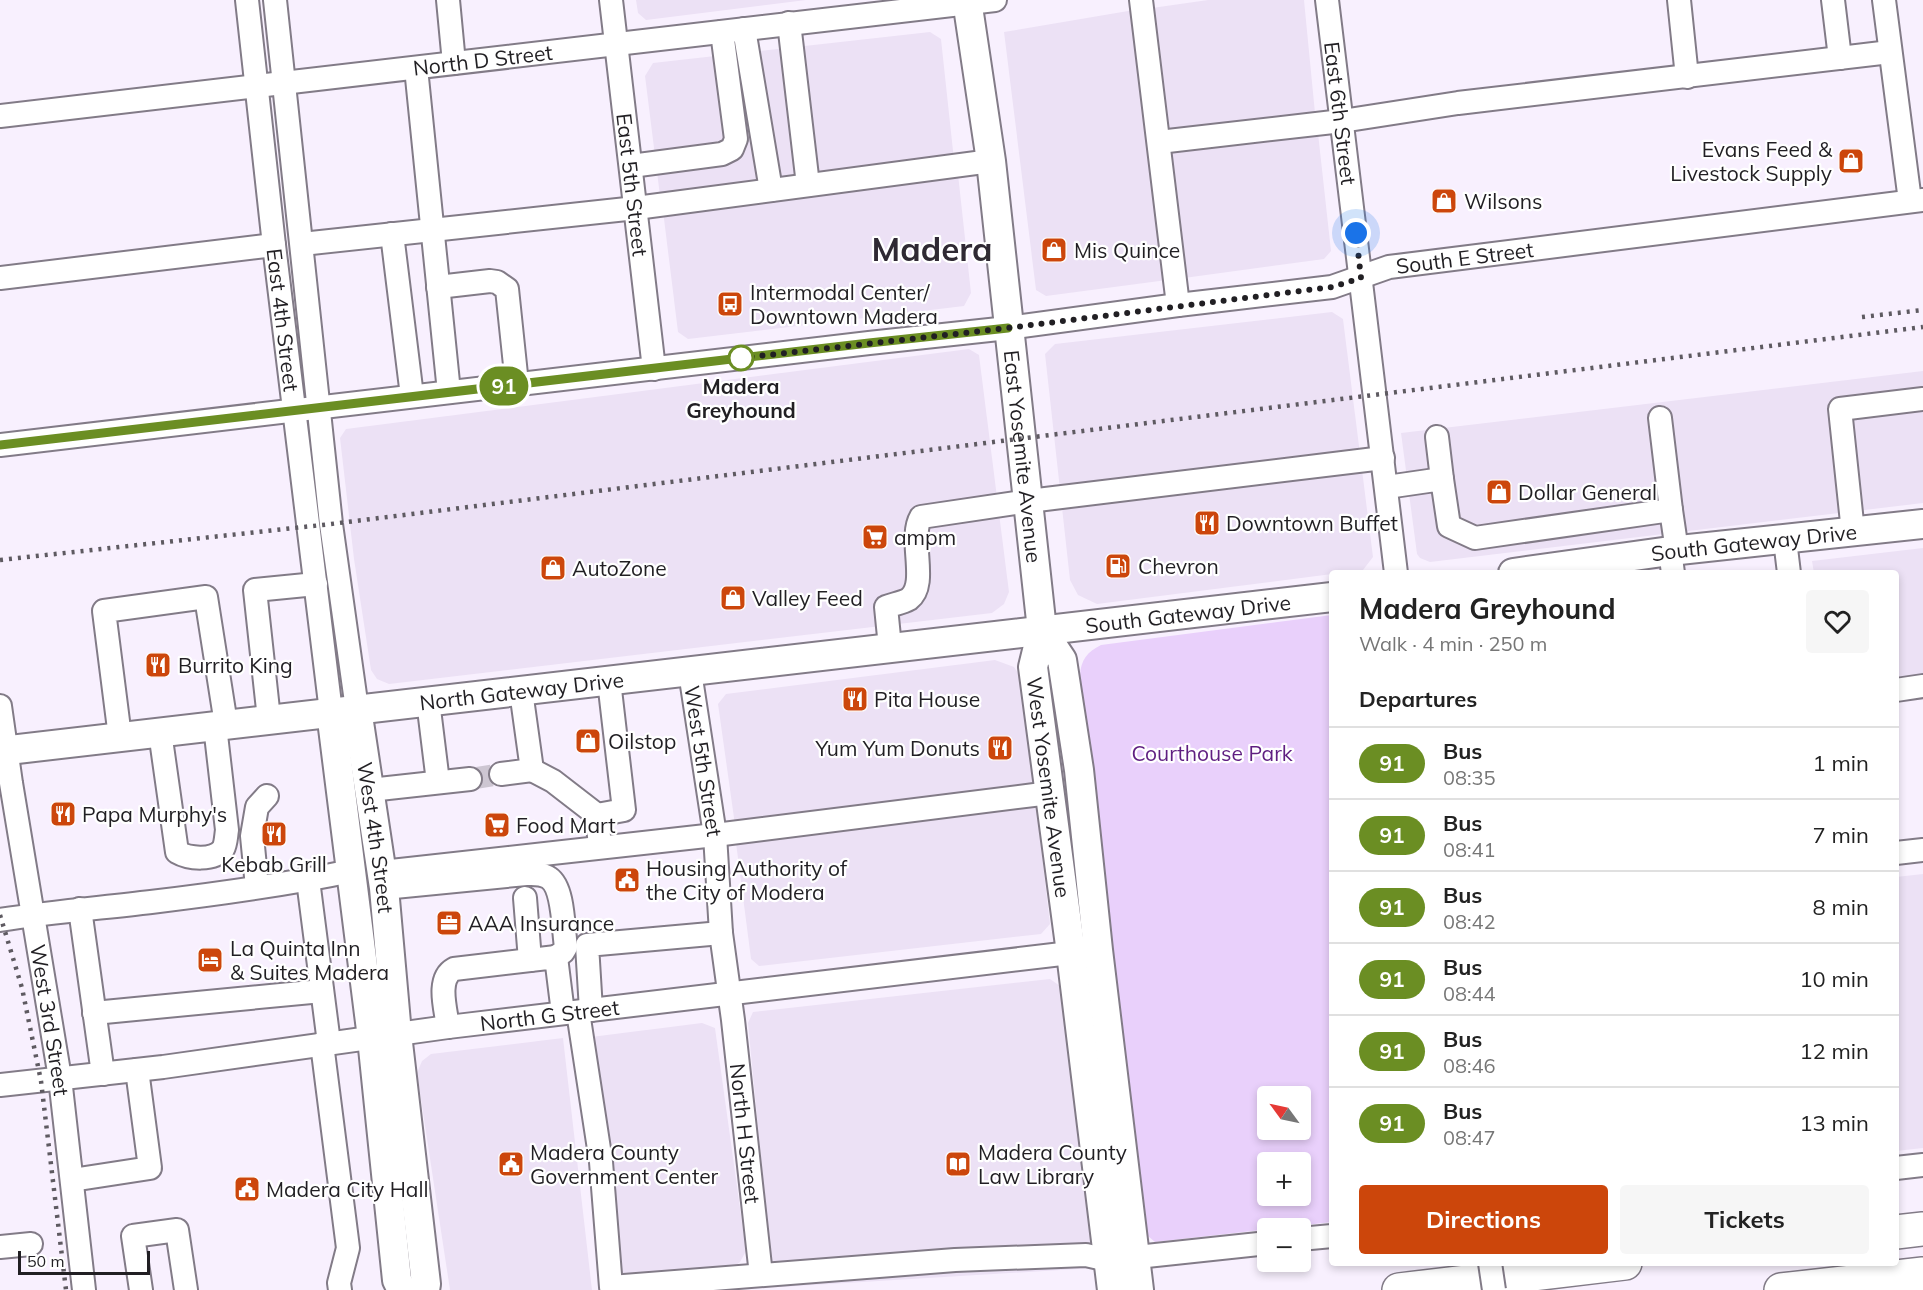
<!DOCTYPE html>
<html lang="en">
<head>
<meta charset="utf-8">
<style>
  body { margin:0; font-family:Mulish,sans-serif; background:#f6f6f6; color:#222; height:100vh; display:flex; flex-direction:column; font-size:22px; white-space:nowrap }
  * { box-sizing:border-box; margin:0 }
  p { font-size:20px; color:#767676 }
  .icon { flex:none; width:33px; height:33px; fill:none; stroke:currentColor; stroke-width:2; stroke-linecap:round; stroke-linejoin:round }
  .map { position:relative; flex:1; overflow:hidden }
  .sheet { position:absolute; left:1329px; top:570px; width:570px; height:696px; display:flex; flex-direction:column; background:#fff; border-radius:6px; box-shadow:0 3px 9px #0003 }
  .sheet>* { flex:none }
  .badge { padding:0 12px; border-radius:20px; font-size:21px; line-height:39px }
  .needle { width:39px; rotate:303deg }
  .tools { position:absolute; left:1257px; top:1086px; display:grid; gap:12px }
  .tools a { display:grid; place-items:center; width:54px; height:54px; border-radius:6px; background:#fff; box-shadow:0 3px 9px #0003; font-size:30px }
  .scale { position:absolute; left:18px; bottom:15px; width:132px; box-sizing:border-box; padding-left:6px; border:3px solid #211f23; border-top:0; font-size:16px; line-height:21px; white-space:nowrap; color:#211f23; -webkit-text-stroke:4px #fff; paint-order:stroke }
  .you { position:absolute; width:30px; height:30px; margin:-15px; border:4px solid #fff; border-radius:50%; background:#1a73e8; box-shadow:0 0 0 9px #1a73e833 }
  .map>.badge { position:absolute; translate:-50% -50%; box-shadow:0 0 0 3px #fff }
  h2 { padding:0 30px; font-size:22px; line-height:54px }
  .round { display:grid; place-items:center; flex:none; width:63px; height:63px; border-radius:6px; background:#f6f6f6 }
  .summary { display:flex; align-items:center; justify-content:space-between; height:102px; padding:0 30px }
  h1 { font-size:28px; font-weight:700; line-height:45px }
  .primary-button { display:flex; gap:12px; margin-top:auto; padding:12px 30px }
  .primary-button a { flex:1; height:69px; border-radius:6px; background:#cc460b; color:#fff; font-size:24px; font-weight:700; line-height:69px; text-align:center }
  .primary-button a+a { background:#f6f6f6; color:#222 }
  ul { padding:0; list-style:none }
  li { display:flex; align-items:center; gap:18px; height:72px; padding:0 30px; border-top:2px solid #e0e0e0 }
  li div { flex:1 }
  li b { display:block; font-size:22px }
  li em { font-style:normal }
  li .badge { min-width:66px; font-weight:700; text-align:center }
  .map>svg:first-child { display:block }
  .built { fill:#ece1f5 }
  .green { fill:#e9d0fb; fill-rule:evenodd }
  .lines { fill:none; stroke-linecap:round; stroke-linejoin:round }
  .minor-tunnel { stroke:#cdc6d2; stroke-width:22; stroke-dasharray:22 11; stroke-linecap:butt }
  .minor-casing { stroke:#827b87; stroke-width:26 }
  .major-casing { stroke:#827b87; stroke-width:32 }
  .highway-casing { stroke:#827b87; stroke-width:36 }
  .minor { stroke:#fff; stroke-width:22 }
  .major { stroke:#fff; stroke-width:28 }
  .highway { stroke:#fff; stroke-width:33 }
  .rail { stroke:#5e5a61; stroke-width:4.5; stroke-dasharray:3 6; stroke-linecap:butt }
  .minor-bridge-casing { stroke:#827b87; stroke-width:26; stroke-linecap:butt }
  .minor-bridge { stroke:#fff; stroke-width:22 }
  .line-casing { stroke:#fff; stroke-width:14 }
  .line { stroke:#6b8e23; stroke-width:9 }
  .walk { stroke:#211f23; stroke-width:6; stroke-dasharray:0 10.8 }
  .stop-dot { fill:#fff; stroke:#6b8e23; stroke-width:3 }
  .labels { text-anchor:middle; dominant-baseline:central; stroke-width:4.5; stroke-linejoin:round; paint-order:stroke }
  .street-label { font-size:21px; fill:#211f23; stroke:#fff }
  .poi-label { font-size:21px; fill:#211f23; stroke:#fff; text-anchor:start }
  .stop-label { font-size:21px; font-weight:bold; fill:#211f23; stroke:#fff }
  .park-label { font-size:21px; fill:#5f1e81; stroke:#fff }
  .town-label { font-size:33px; font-weight:bold; fill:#2f2933; stroke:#fff }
</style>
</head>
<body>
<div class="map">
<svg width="1923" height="1290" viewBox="0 0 1923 1290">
  <rect width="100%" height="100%" fill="#f8f0fe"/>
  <!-- built -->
  <g class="built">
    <path d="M636 0H806L646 20 638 13Z"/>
    <path d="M1208 0H1304L1315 113 1167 130 1152 8Z"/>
    <path d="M1134 10 1167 280 1046 296 1036 290 1004 32Z"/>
    <path d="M930 32 941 39 954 160 660 196 645 76 653 63Z"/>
    <path d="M1318 133 1331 251 1324 259 1184 278 1168 152Z"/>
    <path d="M958 174 971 293 964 306 688 339 678 332 663 211Z"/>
    <path d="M1332 312 1343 319 1373 557 1363 570 1097 604 1078 595 1070 580 1045 354 1055 344Z"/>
    <path d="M969 349 979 355 1009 592 1004 604 992 613 389 684 377 679 371 670 354 559 340 438 346 429Z"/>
    <path d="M1923 371V503L1430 562 1420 558 1417 554 1401 433Z"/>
    <path d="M1923 548V678L1896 681V573H1814L1812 561Z"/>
    <path d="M995 660 1014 667 1020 676 1034 785 735 825 718 704 726 694Z"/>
    <path d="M1036 804 1050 924 1041 934 759 966 751 959 736 843Z"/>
    <path d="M1923 874V1148L1896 1151V877Z"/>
    <path d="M1050 979 1060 986 1094 1268 780 1287 778 1268 771 1262 748 1023 753 1012Z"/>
    <path d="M702 1023 715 1028 746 1251 740 1262 730 1270 626 1278 618 1271 591 1037Z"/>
    <path d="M563 1038 592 1290H450L417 1073 422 1061 431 1054Z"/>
  </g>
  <!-- green -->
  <path class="green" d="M1332 615V1222L1155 1242 1148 1236 1080 675C1081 660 1087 652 1101 645ZM1268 1096H1300V1130H1268ZM1268 1162H1300V1196H1268Z"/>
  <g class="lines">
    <!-- minor-tunnel -->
    <path class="minor-tunnel" d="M470 779 501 774"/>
    <!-- minor casing -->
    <g class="minor-casing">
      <g id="minor">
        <path id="s1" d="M247 0 274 245 331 712"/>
        <path d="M275 0 331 524 357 709"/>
        <path d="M448 0 454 63"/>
        <path id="s2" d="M611 0 654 369"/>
        <path d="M1141 0 1178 305"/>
        <path id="s3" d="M1327 0 1396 573"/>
        <path d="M1679 0 1687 77"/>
        <path d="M1833 0 1840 58"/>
        <path d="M1884 0 1910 201"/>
        <path d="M789 23 808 185"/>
        <path d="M744 29 771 190"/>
        <path d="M416 68 449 392"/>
        <path id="s4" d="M0 116 995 0"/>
        <path d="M1159 142 1342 121 1458 103 1890 52"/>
        <path d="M631 166 722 154 732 149 736 139 722 32"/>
        <path d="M392 234 412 396"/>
        <path d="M302 244 636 208 991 161"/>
        <path d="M0 278 274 245"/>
        <path d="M438 287 490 281 497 282 507 289 517 384"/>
        <path d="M1437 437 1442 479"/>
        <path id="s5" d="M0 445 869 343 1008 328 1178 305 1332 287 1389 267 1923 200"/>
        <path d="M1387 487 1442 479 1449 526 1475 538 1671 510 1660 418"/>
        <path d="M1671 510 1677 551"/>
        <path d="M1853 532 1840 409 1923 399"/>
        <path d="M1785 540 1789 573"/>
        <path d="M1670 551 1673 573"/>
        <path d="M890 647 886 607C894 604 902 603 909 599 929 584 908 539 921 517L1029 501 1383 458"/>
        <path id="s6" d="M690 672 715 835 721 933 733 1020 761 1275"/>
        <path d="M1896 690 1923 686"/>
        <path d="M428 701 438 782"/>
        <path id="s7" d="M0 706 11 783 60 1078 84 1290"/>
        <path d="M269 719 255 590 316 584"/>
        <path d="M160 732 177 852C189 859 214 861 223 849 226 844 226 836 227 830L215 726"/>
        <path d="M120 737 104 611 206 597 226 724"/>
        <path d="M532 770 553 781 597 815"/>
        <path d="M501 774 532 770 521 691"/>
        <path d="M370 790 470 779"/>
        <path d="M600 847 597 815 624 810 609 681"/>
        <path d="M1896 853 1923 850"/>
        <path d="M382 872 715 835 1050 793"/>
        <path d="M308 880 329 1043"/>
        <path d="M257 887 252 836 257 807 267 796"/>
        <path d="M384 888 526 874C534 874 542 873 549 878 564 888 563 929 566 947L563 952 556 957"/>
        <path d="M525 898 530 960"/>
        <path d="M80 909 103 1074"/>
        <path d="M0 920C50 912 101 908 151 902 218 894 285 885 351 871"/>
        <path d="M591 1010 587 945 721 933"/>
        <path d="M578 1012 601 1162 611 1287 955 1260 1086 1255 1108 1260"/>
        <path d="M94 1013 322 991"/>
        <path d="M448 1027C446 1010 436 979 454 969L556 957 563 1013"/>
        <path d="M322 1044 348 1248 339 1283 340 1290"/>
        <path id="s8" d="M0 1085 163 1067 448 1027 1087 951"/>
        <path d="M1896 1168 1923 1165"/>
        <path d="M72 1180 150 1168 137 1070"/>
        <path d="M1300 1239 1332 1236"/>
        <path d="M0 1247 31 1244"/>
        <path d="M1137 1257 1268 1243"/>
        <path d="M141 1290 133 1236 177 1230 186 1290"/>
      </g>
    </g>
    <!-- major casing -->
    <g class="major-casing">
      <g id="major">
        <path id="s9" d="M967 0 991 161 1042 630 1033 667 1071 953 1112 1290"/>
        <path id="s10" d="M1513 573 1670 551 1923 524"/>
        <path d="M1042 630 1062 660 1079 770 1098 950 1139 1290"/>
        <path id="s11" d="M357 709 384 888 397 1034 426 1284 425 1290"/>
        <path d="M331 712 372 1038 397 1280 402 1290"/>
        <path id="s12" d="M0 751 1332 597"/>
      </g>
    </g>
    <!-- highway casing -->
    <g class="highway-casing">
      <g id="highway">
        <path d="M1896 1232 1923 1229"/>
        <path d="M1399 1290 1625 1263"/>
        <path d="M1781 1290 1923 1274"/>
      </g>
    </g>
    <!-- minor -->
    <use href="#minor" class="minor"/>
    <!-- major -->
    <use href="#major" class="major"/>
    <!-- highway -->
    <use href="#highway" class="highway"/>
    <!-- rail -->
    <g class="rail">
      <path d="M1862 317 1923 310"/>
      <path d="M0 560 331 524 1923 327"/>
      <path d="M0 915 22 988 41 1081 66 1290"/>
    </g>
    <!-- minor-bridge casing -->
    <g class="minor-bridge-casing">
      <path id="minor-bridge" d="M1490 1263 1494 1290"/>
    </g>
    <!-- minor-bridge -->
    <use href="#minor-bridge" class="minor-bridge"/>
  </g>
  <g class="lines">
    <!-- line casing -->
    <g class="line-casing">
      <path id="line" d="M0 445 869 343 1008 328"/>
    </g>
    <!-- line -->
    <use href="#line" class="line"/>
    <!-- walk -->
    <path class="walk" d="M741 358 1008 328 1332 287 1361 278 1356 233"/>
  </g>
  <!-- icons -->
  <defs>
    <g id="shop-square" transform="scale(1.35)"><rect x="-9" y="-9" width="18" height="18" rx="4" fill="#cc460b" stroke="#fff"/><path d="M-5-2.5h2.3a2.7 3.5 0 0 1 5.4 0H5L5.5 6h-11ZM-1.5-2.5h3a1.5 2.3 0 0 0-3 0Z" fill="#fff"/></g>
    <g id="bus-square" transform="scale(1.35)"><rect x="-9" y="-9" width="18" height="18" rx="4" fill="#cc460b" stroke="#fff"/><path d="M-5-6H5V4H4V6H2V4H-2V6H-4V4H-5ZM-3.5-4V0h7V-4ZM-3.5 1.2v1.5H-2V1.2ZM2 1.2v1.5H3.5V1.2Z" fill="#fff"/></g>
    <g id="restaurant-square" transform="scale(1.35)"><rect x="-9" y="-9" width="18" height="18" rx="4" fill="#cc460b" stroke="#fff"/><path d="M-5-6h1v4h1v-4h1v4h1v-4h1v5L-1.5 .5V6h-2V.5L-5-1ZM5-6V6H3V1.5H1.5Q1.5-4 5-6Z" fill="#fff"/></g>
    <g id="supermarket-square" transform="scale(1.35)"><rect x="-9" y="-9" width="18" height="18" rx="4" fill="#cc460b" stroke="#fff"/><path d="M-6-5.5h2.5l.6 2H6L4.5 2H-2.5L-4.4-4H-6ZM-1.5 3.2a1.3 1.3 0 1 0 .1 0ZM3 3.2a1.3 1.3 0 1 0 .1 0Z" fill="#fff"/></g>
    <g id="fuel-square" transform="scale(1.35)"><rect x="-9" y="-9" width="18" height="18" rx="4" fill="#cc460b" stroke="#fff"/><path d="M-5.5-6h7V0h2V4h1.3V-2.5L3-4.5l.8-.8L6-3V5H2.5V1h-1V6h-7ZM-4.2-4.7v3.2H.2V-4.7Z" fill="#fff"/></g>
    <g id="civic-square" transform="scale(1.35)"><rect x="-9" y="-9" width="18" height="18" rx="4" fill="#cc460b" stroke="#fff"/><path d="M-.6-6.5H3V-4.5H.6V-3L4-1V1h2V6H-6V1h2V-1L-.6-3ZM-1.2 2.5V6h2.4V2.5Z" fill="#fff"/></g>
    <g id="office-square" transform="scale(1.35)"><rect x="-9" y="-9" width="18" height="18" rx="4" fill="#cc460b" stroke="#fff"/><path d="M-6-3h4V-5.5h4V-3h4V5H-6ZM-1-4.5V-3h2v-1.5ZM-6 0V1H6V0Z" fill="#fff"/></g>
    <g id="hotel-square" transform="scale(1.35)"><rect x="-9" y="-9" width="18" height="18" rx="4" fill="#cc460b" stroke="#fff"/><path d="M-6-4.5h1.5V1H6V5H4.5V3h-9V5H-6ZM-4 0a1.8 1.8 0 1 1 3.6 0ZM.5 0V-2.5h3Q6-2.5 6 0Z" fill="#fff"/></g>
    <g id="library-square" transform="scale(1.35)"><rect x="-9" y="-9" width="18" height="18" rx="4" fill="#cc460b" stroke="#fff"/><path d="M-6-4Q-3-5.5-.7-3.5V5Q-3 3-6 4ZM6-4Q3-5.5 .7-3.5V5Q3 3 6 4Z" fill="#fff"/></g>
  </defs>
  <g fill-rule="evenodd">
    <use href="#shop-square" x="1851" y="161"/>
    <use href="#shop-square" x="1444" y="201"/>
    <use href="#shop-square" x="1054" y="250"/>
    <use href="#bus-square" x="730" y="304"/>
    <use href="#shop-square" x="1499" y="492"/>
    <use href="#restaurant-square" x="1207" y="523"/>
    <use href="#supermarket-square" x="875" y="537"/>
    <use href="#fuel-square" x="1118" y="566"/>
    <use href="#shop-square" x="553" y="568"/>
    <use href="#shop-square" x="733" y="598"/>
    <use href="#restaurant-square" x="158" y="665"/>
    <use href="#restaurant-square" x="855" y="699"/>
    <use href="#shop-square" x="588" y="741"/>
    <use href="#restaurant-square" x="1000" y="748"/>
    <use href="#restaurant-square" x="63" y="814"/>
    <use href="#supermarket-square" x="497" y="825"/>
    <use href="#restaurant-square" x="274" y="834"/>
    <use href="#civic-square" x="627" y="880"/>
    <use href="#office-square" x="449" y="923"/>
    <use href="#hotel-square" x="210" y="960"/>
    <use href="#civic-square" x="511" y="1164"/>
    <use href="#library-square" x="958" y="1164"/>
    <use href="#civic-square" x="247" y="1189"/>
  </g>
  <!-- markers -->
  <circle class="stop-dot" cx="741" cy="358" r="12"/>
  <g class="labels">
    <!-- street labels -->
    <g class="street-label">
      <text stroke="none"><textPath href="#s4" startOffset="486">North D Street</textPath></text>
      <text stroke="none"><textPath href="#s3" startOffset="114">East 6th Street</textPath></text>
      <text stroke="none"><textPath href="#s2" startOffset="186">East 5th Street</textPath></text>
      <text stroke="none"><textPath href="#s5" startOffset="1478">South E Street</textPath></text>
      <text stroke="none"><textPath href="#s1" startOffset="322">East 4th Street</textPath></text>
      <text stroke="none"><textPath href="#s9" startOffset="460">East Yosemite Avenue</textPath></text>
      <text stroke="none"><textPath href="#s10" startOffset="243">South Gateway Drive</textPath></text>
      <text stroke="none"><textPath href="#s12" startOffset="1196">South Gateway Drive</textPath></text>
      <text stroke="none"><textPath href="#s12" startOffset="525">North Gateway Drive</textPath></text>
      <text stroke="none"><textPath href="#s6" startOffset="90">West 5th Street</textPath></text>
      <text stroke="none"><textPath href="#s9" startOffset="794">West Yosemite Avenue</textPath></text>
      <text stroke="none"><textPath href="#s11" startOffset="130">West 4th Street</textPath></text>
      <text stroke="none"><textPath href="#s8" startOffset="554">North G Street</textPath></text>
      <text stroke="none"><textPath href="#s7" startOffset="318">West 3rd Street</textPath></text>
      <text stroke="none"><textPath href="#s6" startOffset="465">North H Street</textPath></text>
    </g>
    <!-- poi labels -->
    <g class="poi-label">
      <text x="1832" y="149" text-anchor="end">Evans Feed &amp;<tspan x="1832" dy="24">Livestock Supply</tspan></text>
      <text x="1464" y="201">Wilsons</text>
      <text x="1074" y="250">Mis Quince</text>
      <text x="750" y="292">Intermodal Center/<tspan x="750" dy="24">Downtown Madera</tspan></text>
      <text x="1518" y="492">Dollar General</text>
      <text x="1226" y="523">Downtown Buffet</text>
      <text x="894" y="537">ampm</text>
      <text x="1138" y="566">Chevron</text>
      <text x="572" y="568">AutoZone</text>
      <text x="752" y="598">Valley Feed</text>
      <text x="178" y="665">Burrito King</text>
      <text x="874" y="699">Pita House</text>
      <text x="608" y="741">Oilstop</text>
      <text x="980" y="748" text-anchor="end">Yum Yum Donuts</text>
      <text x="82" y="814">Papa Murphy's</text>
      <text x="516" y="825">Food Mart</text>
      <text x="274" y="864" text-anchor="middle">Kebab Grill</text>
      <text x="646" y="868">Housing Authority of<tspan x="646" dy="24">the City of Modera</tspan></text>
      <text x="468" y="923">AAA Insurance</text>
      <text x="230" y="948">La Quinta Inn<tspan x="230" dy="24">&amp; Suites Madera</tspan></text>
      <text x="530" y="1152">Madera County<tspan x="530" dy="24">Government Center</tspan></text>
      <text x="978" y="1152">Madera County<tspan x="978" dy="24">Law Library</tspan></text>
      <text x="266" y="1189">Madera City Hall</text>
    </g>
    <!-- stop labels -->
    <g class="stop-label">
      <text x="741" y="386">Madera<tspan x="741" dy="24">Greyhound</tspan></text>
    </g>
    <!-- park labels -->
    <g class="park-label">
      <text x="1212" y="753">Courthouse Park</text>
    </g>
    <!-- town labels -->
    <g class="town-label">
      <text x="932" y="248">Madera</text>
    </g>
  </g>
</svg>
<div class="tools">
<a><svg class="needle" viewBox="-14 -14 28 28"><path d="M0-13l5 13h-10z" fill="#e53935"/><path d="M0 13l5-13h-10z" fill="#767676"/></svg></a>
<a>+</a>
<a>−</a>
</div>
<div class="scale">50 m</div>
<div class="you" style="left:1356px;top:233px"></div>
<b class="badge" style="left:504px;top:386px;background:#6b8e23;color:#fff">91</b>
<section class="sheet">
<div class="summary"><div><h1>Madera Greyhound</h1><p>Walk · 4 min · 250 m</p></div><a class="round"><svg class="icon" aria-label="heart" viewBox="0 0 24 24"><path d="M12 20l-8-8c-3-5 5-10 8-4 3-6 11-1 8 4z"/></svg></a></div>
<h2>Departures</h2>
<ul>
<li><span class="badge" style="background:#6b8e23;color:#fff">91</span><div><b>Bus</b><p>08:35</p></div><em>1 min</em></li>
<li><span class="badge" style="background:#6b8e23;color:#fff">91</span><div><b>Bus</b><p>08:41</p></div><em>7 min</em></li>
<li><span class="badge" style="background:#6b8e23;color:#fff">91</span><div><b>Bus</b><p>08:42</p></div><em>8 min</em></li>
<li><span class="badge" style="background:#6b8e23;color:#fff">91</span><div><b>Bus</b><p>08:44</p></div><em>10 min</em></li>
<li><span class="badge" style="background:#6b8e23;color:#fff">91</span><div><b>Bus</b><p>08:46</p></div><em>12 min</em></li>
<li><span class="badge" style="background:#6b8e23;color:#fff">91</span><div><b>Bus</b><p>08:47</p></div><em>13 min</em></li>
</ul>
<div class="primary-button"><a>Directions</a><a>Tickets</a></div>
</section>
</div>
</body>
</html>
